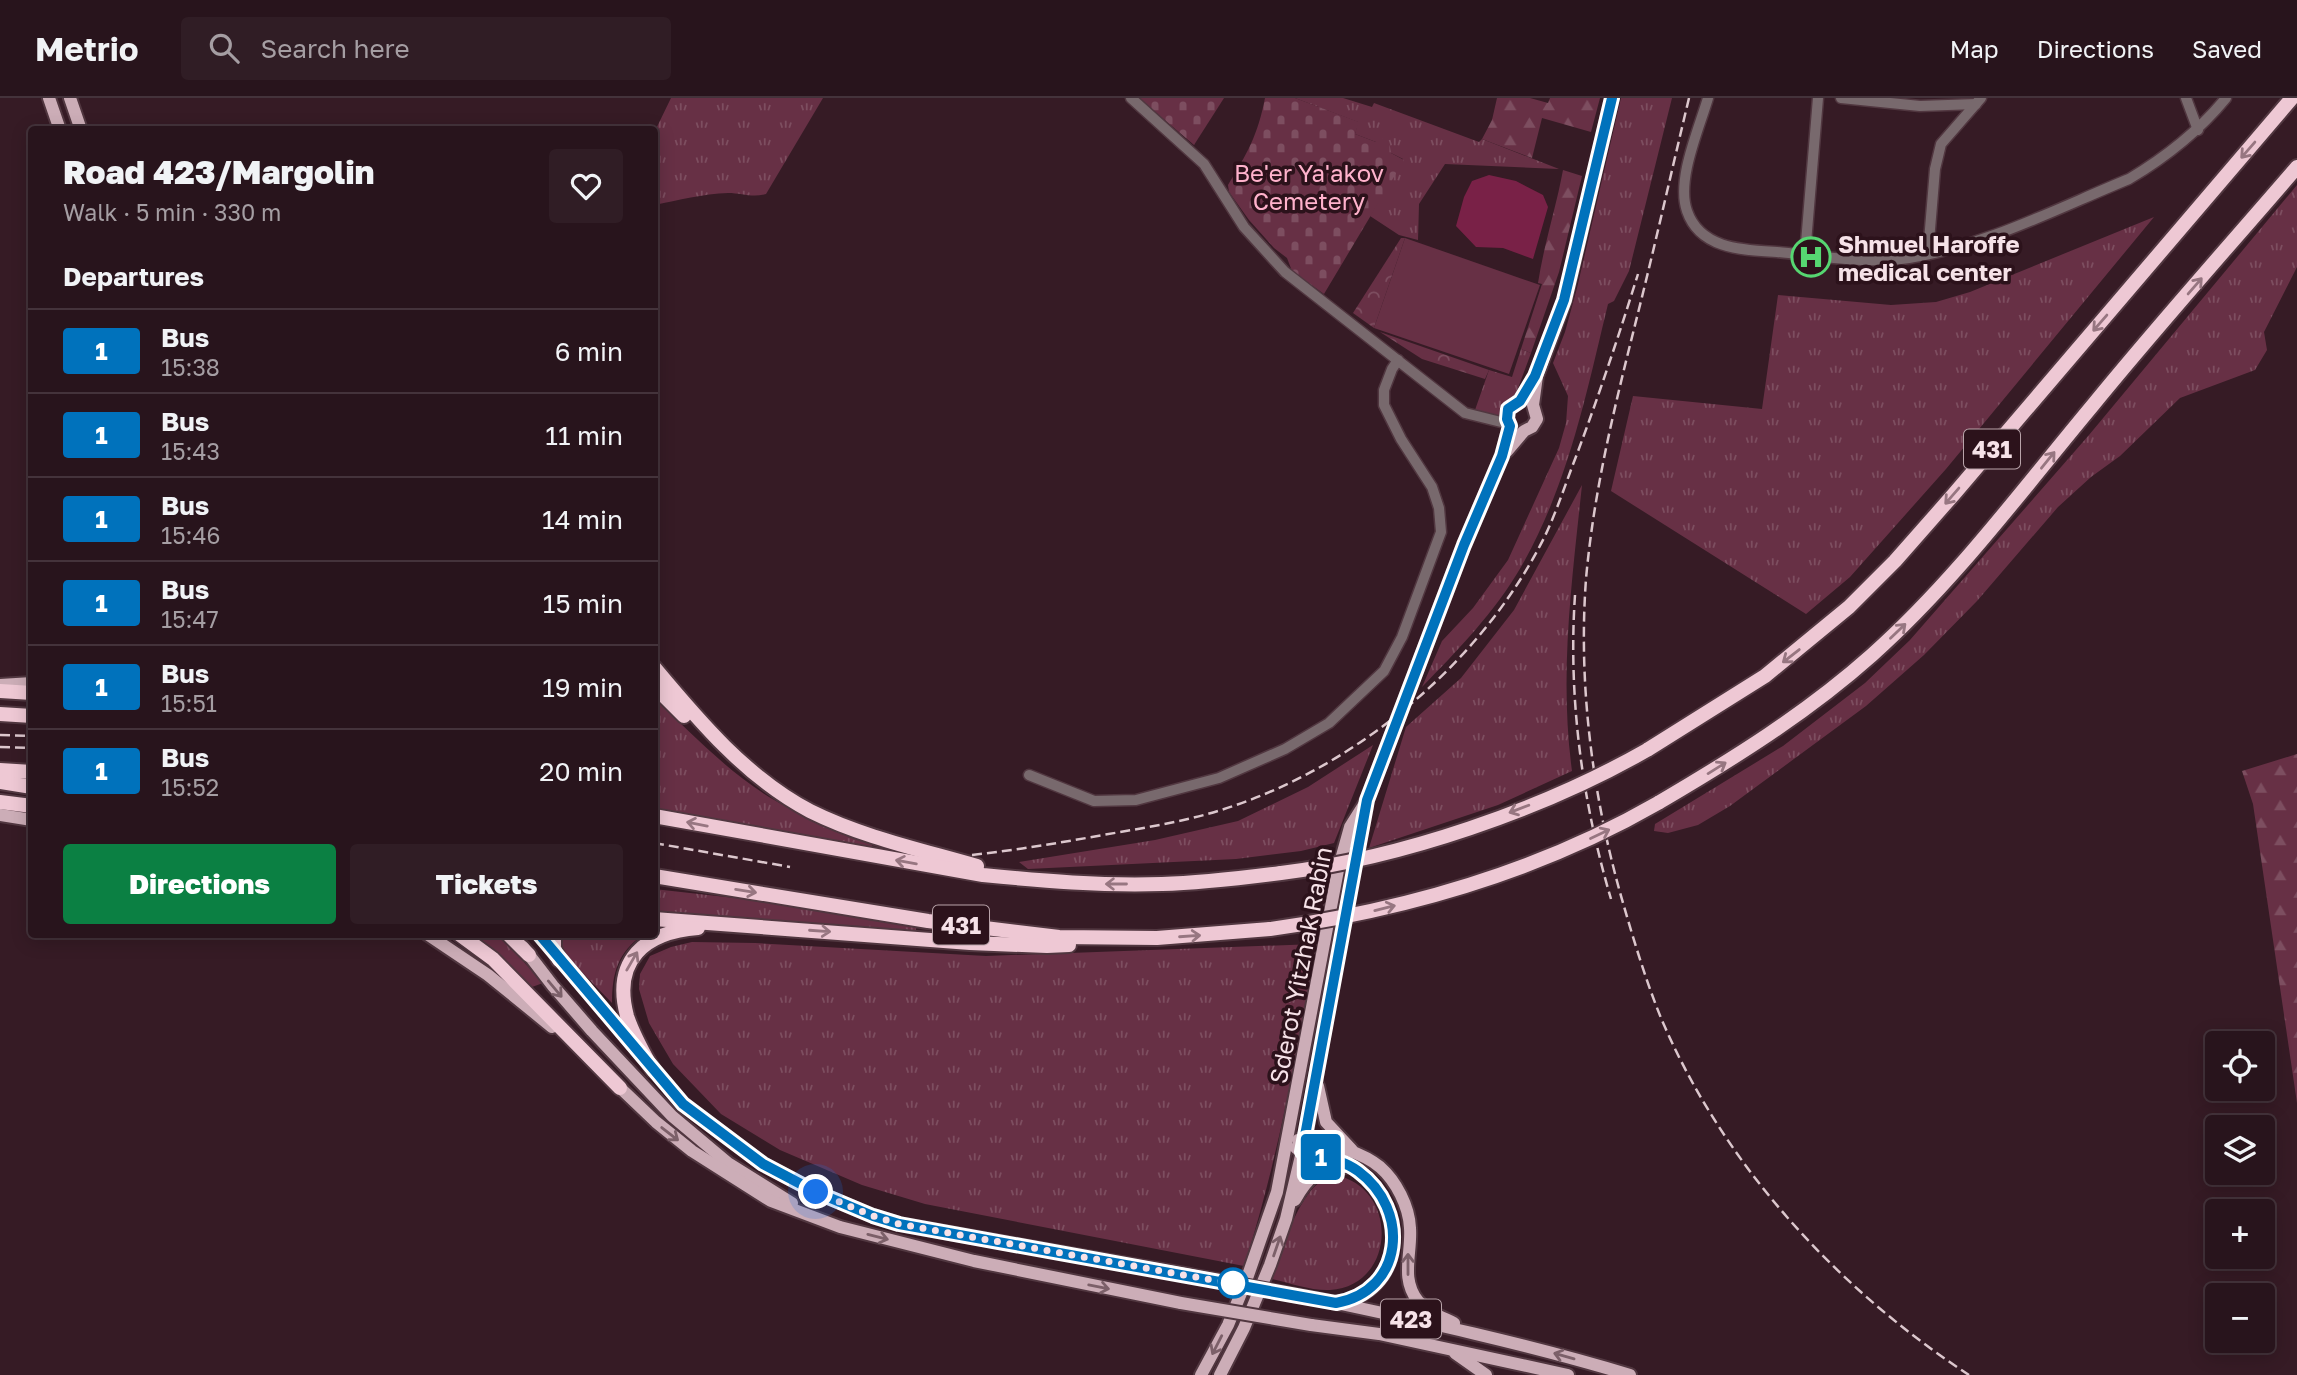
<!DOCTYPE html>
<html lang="en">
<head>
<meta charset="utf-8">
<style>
  body { margin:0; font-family:"Golos Text",sans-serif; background:#301d25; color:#f1f3f6; height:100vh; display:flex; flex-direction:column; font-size:26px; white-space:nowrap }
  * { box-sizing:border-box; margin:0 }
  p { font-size:23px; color:#a59ea3 }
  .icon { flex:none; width:38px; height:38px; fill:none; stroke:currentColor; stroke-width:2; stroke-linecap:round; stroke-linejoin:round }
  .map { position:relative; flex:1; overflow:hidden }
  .panel { position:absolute; left:28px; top:28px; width:630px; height:812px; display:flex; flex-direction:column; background:#28141c; border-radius:7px; box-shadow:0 4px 18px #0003,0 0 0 2px #44333b }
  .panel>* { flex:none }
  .badge { padding:0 14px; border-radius:5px; font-size:24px; line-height:46px }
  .controls { position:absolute; left:2205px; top:933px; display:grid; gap:14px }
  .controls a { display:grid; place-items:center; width:70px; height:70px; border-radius:7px; background:#28141c; box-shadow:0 4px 18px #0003,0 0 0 2px #44333b; font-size:35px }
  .you { position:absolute; width:35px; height:35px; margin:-18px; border:5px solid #fff; border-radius:50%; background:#1a73e8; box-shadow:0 0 0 10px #1a73e833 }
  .map>.badge { position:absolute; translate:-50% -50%; box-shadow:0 0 0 4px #fff }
  h2 { padding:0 35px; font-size:26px; line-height:63px }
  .round { display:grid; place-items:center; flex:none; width:74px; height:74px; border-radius:7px; background:#301d25 }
  .headline { display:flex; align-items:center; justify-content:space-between; height:119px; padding:0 35px }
  h1 { font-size:33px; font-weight:800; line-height:52px }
  .primary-button { display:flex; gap:14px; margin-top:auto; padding:14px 35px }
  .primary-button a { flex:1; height:80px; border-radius:7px; background:#0b8043; color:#fff; font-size:28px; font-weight:800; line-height:80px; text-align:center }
  .primary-button a+a { background:#301d25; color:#f1f3f6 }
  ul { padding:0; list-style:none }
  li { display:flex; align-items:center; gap:21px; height:84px; padding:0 35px; border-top:2px solid #44333b }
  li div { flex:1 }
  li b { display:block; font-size:26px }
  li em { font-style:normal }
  li .badge { min-width:77px; font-weight:700; text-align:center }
  header { display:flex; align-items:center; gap:42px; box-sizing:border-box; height:98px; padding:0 35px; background:#28141c; border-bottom:2px solid #44333b }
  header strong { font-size:33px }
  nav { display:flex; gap:38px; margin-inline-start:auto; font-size:24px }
  .search { width:490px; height:63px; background:#301d25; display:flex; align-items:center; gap:18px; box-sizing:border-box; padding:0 24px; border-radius:7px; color:#a59ea3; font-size:26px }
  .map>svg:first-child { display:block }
  .grass { fill:url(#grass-tufts) }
  .forest { fill:url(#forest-firs) }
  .cemetery { fill:url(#cemetery-stones) }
  .park { fill:url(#park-crowns) }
  .pitch { fill:#673045 }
  .water { fill:#792147 }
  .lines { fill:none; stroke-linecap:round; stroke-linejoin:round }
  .minor-casing { stroke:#513740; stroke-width:13 }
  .major-casing { stroke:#513740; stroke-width:16 }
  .highway-casing { stroke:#513740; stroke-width:18 }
  .minor { stroke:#78696d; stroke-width:10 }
  .major { stroke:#ccadb7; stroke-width:12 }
  .highway { stroke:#eec8d4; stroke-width:14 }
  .rail { stroke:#dcc7cd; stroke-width:2.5; stroke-dasharray:10 5; stroke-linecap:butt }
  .major-bridge-casing { stroke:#513740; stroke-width:16; stroke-linecap:butt }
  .highway-bridge-casing { stroke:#513740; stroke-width:18; stroke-linecap:butt }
  .major-bridge { stroke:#ccadb7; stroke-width:12 }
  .highway-bridge { stroke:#eec8d4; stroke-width:14 }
  .oneway { stroke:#977681 }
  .oneway2 { stroke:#7c6069 }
  .line-casing { stroke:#fff; stroke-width:16 }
  .line { stroke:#0072bc; stroke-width:10 }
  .walk { stroke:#f6e2e8; stroke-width:7; stroke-dasharray:0 12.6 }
  .stop-dot { fill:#fff; stroke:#0072bc; stroke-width:3.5 }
  .labels { text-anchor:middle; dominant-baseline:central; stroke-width:7; stroke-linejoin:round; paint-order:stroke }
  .shield { fill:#2c121b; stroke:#b9a4aa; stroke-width:2 }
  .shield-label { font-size:23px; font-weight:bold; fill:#f6e2e8 }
  .park-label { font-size:24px; fill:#ffb2cc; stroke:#2c121b }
  .poi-label { font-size:24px; font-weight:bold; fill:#f6e2e8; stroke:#2c121b; text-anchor:start }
  .street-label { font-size:24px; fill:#f6e2e8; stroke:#2c121b }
</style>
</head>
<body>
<header>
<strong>Metrio</strong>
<div class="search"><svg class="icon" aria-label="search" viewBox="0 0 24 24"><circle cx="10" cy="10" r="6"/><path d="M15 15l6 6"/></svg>Search here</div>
<nav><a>Map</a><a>Directions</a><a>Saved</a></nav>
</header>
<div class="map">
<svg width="2297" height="1277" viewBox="0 0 2297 1277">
  <defs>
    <pattern id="grass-tufts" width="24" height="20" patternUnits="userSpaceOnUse" patternTransform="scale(1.75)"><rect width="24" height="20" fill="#673045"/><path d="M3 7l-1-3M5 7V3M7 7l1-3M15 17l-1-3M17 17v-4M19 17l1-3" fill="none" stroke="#7d4e60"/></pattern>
    <pattern id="forest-firs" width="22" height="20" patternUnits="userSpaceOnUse" patternTransform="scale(1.75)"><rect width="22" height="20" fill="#673045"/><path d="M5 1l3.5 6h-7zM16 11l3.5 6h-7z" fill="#7d4e60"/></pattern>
    <pattern id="cemetery-stones" width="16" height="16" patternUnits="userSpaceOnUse" patternTransform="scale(1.75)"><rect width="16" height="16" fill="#673045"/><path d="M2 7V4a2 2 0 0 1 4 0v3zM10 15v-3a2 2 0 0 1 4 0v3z" fill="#7d4e60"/></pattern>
    <pattern id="park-crowns" width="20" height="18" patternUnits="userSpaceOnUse" patternTransform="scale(1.75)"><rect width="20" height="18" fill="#673045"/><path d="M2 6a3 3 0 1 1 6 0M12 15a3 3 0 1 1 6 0" fill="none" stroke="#7d4e60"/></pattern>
  </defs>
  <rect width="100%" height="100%" fill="#361b25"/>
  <!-- grass -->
  <g class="grass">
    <path d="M671 0H823L766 96C752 100 742 95 728 95 703 96 678 102 655 107V33Z"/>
    <path d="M1295 0H1343L1372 9 1374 5 1479 44 1482 41 1559 71 1445 66 1419 106 1418 142 1399 137 1370 118 1403 61 1391 55 1376 44 1355 36 1358 24Z"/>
    <path d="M1621 0H1672L1629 173 1614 203 1608 206C1586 297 1568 387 1521 469 1495 514 1457 553 1422 589L1442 543 1473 510 1508 462 1559 350 1566 325 1568 298 1553 265 1565 234 1577 190Z"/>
    <path d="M2297 87V169L2264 234 2267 252 2255 272 2180 300 2120 358 2091 379 2058 409 1977 503 1924 557 1866 608 1730 708 1698 727 1668 735 1654 733 1655 726 1783 648 1865 585 1910 542 2089 337Z"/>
    <path d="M2154 119 1946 371 1850 479 1806 516 1611 393 1633 298 1762 311 1778 197 1891 207 1936 204 1970 194Z"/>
    <path d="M1521 251 1531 255 1504 328 1486 320 1475 312 1489 272 1512 279Z"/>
    <path d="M1582 387C1572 482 1559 577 1572 673L1498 707 1369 750 1406 629 1461 580 1514 512Z"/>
    <path d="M654 600C691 635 726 672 769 699 801 719 838 729 873 742L871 752 655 712Z"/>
    <path d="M1373 647 1334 745 1301 753 1236 761 1028 771 1019 764 1155 742 1238 723 1308 689Z"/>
    <path d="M654 791 762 803 917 827 915 835 747 820 655 814Z"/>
    <path d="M468 837H499L543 885 532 889 496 855Z"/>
    <path d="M565 837H643C618 854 612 875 612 905L565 857 561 846Z"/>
    <path d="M692 844 755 845 986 858 1316 846C1297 954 1278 1063 1244 1168L925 1106 862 1087 780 1052 721 1016 673 966 649 925 639 891 640 876 650 858 671 849Z"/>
    <path d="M1335 1077C1400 1090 1396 1188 1330 1192 1312 1193 1290 1185 1272 1181 1282 1152 1301 1082 1335 1077Z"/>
  </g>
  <!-- forest -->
  <g class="forest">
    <path d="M1497 0H1530L1548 5 1550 0H1600L1591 34 1542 20 1532 60 1482 41 1492 22Z"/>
    <path d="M1563 72 1582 78 1559 174 1531 255 1521 251 1542 186 1538 185C1544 146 1556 110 1563 72Z"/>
    <path d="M2297 656V1005L2253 706 2242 673Z"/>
  </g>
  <!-- cemetery -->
  <g class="cemetery">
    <path d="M1139 0H1224L1194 47Z"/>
    <path d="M1265 0H1295L1359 24 1355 36 1376 44 1384 40 1389 43 1391 55 1404 62 1324 196 1292 173 1287 160 1274 150 1249 122 1229 94 1228 87C1247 56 1258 37 1265 0Z"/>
  </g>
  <!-- park -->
  <g class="park">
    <path d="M1401 140H1405L1374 230 1353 215Z"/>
    <path d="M1380 234 1489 272 1485 281 1422 261Z"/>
  </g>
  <!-- pitch -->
  <path class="pitch" d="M1405 140 1540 187 1509 276 1374 230Z"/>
  <!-- water -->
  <path class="water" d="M1489 77 1516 83 1543 97 1548 109 1533 161 1503 150 1476 149 1456 128 1464 99 1472 83Z"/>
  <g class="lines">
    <!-- minor casing -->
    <g class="minor-casing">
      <g id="minor">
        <path d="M1131 0 1204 66 1244 129 1285 174 1465 315 1509 326"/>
        <path d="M1708 0C1699 31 1676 82 1687 113 1700 151 1742 152 1777 154 1819 158 1866 166 1909 160 1985 148 2058 110 2129 81 2166 59 2198 34 2226 0"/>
        <path d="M1841 0 1920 8 1976 6"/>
        <path d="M2186 0 2198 32"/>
        <path d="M1928 155 1935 71 1941 46 1981 0"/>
        <path d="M1805 157 1818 0"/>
        <path d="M1029 677 1094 703 1136 702 1219 680 1285 651 1329 625 1384 573 1402 539 1441 434 1439 410 1432 389 1401 341 1384 307V292L1392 271 1398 262"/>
      </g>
    </g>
    <!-- major casing -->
    <g class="major-casing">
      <g id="major">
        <path d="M49 0 60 32"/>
        <path d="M70 0 81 32"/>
        <path d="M1507 353 1524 333 1532 329 1537 321 1533 307 1537 278 1565 202 1612 0"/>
        <path d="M0 587 32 585"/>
        <path d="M0 717 32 722"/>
        <path d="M427 836 488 877 552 929"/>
        <path d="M539 836 683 1006 763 1066 816 1094 873 1118 899 1126 1190 1177"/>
        <path d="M523 849 553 888 592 933 672 1018 728 1065 792 1105"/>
        <path d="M613 983 656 1024 692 1053 771 1103 840 1129 974 1163 1181 1205"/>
        <path d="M1318 988 1326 1024 1352 1052"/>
        <path d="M1298 1042 1305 1041C1330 1047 1359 1052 1380 1069 1396 1083 1409 1108 1410 1130 1412 1155 1400 1181 1418 1203 1427 1214 1442 1219 1454 1225"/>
        <path d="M1296 1050 1302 1054C1321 1059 1342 1061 1358 1073 1408 1110 1406 1192 1340 1204"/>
        <path d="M1295 1102C1307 1080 1319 1068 1346 1069"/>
        <path d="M1317 1201C1422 1223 1527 1246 1630 1277"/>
        <path d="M1311 1227 1379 1236 1568 1277"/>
        <path d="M1455 1255 1486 1277"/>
        <path d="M1201 1277 1228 1227 1246 1183 1277 1094 1338 772 1350 729 1367 702 1464 447 1502 358 1510 328 1507 321 1508 311 1520 303 1540 269"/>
        <path d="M1220 1277 1244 1230 1270 1167 1286 1121 1305 1041 1346 807 1366 709"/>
      </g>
    </g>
    <!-- highway casing -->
    <g class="highway-casing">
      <g id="highway">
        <path d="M654 569C699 623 747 680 810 713 862 739 922 752 977 768"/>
        <path d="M654 588 684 618"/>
        <path d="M0 593 32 595"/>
        <path d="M0 616 32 618"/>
        <path d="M1647 652 1765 578 1849 509 1895 463 1954 396 2292 0"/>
        <path d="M0 672 32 674"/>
        <path d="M0 684 32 689"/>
        <path d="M0 704 32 708"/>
        <path d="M1658 705C1733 661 1807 615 1872 557 1955 483 2022 392 2093 307 2159 226 2229 148 2297 69"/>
        <path d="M654 718 983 777C1043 783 1102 788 1162 786 1202 785 1242 780 1281 775"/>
        <path d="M654 778 928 823 1059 839 1157 840 1270 831"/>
        <path d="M654 821 970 845 1047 848 1069 847"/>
        <path d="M459 836 493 861 620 990"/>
        <path d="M508 836 529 857"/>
        <path d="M554 836V850L559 862"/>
        <path d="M653 972C643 954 633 937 627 918 612 862 645 834 698 830"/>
      </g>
    </g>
    <!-- minor -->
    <use href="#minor" class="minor"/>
    <!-- major -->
    <use href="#major" class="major"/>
    <!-- highway -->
    <use href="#highway" class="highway"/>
    <!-- rail -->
    <g class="rail">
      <path d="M1689 0C1672 71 1656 143 1638 215 1616 303 1594 390 1586 481 1578 589 1593 701 1623 805 1634 843 1646 883 1661 920 1723 1066 1836 1190 1969 1277"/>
      <path d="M1575 497C1568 599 1582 703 1611 801"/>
      <path d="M0 637 32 638"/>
      <path d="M0 649 32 650"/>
      <path d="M654 745 790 769"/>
      <path d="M972 757C1016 752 1059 745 1103 737 1143 730 1183 724 1221 712 1356 670 1481 565 1544 440 1557 413 1566 384 1577 356 1599 297 1619 237 1638 176"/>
    </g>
    <!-- major-bridge casing -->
    <g class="major-bridge-casing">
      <g id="major-bridge">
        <path d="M1190 1177 1317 1201"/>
        <path d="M1181 1205 1311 1227"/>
      </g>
    </g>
    <!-- highway-bridge casing -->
    <g class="highway-bridge-casing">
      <g id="highway-bridge">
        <path d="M1281 775C1401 760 1542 712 1647 652"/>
        <path d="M1270 831C1404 812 1540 773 1658 705"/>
      </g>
    </g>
    <!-- major-bridge -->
    <use href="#major-bridge" class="major-bridge"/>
    <!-- highway-bridge -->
    <use href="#highway-bridge" class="highway-bridge"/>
  </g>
  <!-- one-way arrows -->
  <defs><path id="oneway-shaft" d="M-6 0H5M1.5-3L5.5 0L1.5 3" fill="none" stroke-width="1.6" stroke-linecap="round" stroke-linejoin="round" transform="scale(1.75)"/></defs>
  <g class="oneway">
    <use href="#oneway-shaft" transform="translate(2248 52) rotate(131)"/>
    <use href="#oneway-shaft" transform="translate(2195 188) rotate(-49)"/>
    <use href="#oneway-shaft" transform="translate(2100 225) rotate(131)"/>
    <use href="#oneway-shaft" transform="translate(2048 362) rotate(-51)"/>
    <use href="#oneway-shaft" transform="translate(1952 398) rotate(131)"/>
    <use href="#oneway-shaft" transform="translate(1898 533) rotate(-44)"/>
    <use href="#oneway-shaft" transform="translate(1791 558) rotate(142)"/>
    <use href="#oneway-shaft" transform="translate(1717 670) rotate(-32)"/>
    <use href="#oneway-shaft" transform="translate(1519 711) rotate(159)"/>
    <use href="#oneway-shaft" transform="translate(697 726) rotate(-169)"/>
    <use href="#oneway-shaft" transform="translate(1600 736) rotate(-25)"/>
    <use href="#oneway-shaft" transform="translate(906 764) rotate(-170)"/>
    <use href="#oneway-shaft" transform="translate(1116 786) rotate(-180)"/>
    <use href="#oneway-shaft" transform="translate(746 793) rotate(9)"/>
    <use href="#oneway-shaft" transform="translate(1385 810) rotate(-14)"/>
    <use href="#oneway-shaft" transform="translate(820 833) rotate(4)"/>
    <use href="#oneway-shaft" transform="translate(1190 838) rotate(-4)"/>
    <use href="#oneway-shaft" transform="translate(632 863) rotate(-60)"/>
  </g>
  <g class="oneway2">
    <use href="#oneway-shaft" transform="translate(555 891) rotate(50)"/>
    <use href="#oneway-shaft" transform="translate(670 1036) rotate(38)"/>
    <use href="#oneway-shaft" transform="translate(878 1139) rotate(14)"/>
    <use href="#oneway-shaft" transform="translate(1277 1148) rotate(-71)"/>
    <use href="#oneway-shaft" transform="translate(1408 1166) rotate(-90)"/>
    <use href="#oneway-shaft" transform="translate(1099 1189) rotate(11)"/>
    <use href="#oneway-shaft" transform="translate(1217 1247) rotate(117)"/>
    <use href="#oneway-shaft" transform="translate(1564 1258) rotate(-164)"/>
  </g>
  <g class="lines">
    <!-- line casing -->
    <g class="line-casing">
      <path id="line" d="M539 836 683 1006 763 1066 816 1094 873 1118 899 1126 1336 1205C1404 1193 1411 1112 1358 1073 1342 1061 1321 1059 1302 1054L1367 702 1464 447 1502 358 1510 328 1507 321 1508 311 1520 303 1535 278 1564 202 1612 0"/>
    </g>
    <!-- line -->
    <use href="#line" class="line"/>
    <!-- walk -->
    <path class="walk" d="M816 1094 873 1118 899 1126 1240 1187 1233 1185"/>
  </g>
  <!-- icons -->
  <defs>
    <g id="hospital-ring" transform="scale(2.0125)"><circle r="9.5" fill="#2c121b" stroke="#56d671" stroke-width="1.5"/><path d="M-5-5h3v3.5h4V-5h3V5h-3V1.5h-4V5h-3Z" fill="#56d671"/></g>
  </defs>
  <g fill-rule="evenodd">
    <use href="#hospital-ring" x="1811" y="159"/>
  </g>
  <!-- markers -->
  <circle class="stop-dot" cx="1233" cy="1185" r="14"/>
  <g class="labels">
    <!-- shield labels -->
    <g class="shield">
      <rect x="1964" y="331.5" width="56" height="39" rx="5"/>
      <rect x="933" y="807.5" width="56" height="39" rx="5"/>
      <rect x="1381" y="1201.5" width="60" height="39" rx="5"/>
    </g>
    <g class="shield-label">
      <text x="1992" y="351">431</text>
      <text x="961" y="827">431</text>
      <text x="1411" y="1221">423</text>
    </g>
    <!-- park labels -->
    <g class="park-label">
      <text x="1309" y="74">Be'er Ya'akov<tspan x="1309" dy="28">Cemetery</tspan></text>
    </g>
    <!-- poi labels -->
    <g class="poi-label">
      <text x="1838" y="145">Shmuel Haroffe<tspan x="1838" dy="28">medical center</tspan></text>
    </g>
    <!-- street labels -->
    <g class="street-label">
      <text transform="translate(1300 867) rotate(-79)">Sderot Yitzhak Rabin</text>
    </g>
  </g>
</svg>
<div class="controls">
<a><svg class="icon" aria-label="locate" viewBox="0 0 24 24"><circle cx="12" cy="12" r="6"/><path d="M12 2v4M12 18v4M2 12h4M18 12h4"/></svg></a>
<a><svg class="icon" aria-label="layers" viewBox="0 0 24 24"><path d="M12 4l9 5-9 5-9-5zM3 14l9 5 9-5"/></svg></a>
<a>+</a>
<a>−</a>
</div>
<div class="you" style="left:816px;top:1094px"></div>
<b class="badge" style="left:1321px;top:1059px;background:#0072bc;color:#fff">1</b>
<section class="panel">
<div class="headline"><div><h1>Road 423/Margolin</h1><p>Walk · 5 min · 330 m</p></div><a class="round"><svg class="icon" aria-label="heart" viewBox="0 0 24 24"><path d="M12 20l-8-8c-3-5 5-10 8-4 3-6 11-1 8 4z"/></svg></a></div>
<h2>Departures</h2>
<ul>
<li><span class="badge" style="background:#0072bc;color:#fff">1</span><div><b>Bus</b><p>15:38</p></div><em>6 min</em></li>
<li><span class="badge" style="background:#0072bc;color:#fff">1</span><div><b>Bus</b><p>15:43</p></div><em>11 min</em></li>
<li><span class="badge" style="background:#0072bc;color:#fff">1</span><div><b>Bus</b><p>15:46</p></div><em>14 min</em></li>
<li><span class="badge" style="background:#0072bc;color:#fff">1</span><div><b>Bus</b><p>15:47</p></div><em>15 min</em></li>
<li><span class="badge" style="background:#0072bc;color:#fff">1</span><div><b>Bus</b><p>15:51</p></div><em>19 min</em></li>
<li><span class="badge" style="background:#0072bc;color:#fff">1</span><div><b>Bus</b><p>15:52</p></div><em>20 min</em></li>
</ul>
<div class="primary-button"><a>Directions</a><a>Tickets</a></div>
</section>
</div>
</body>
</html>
